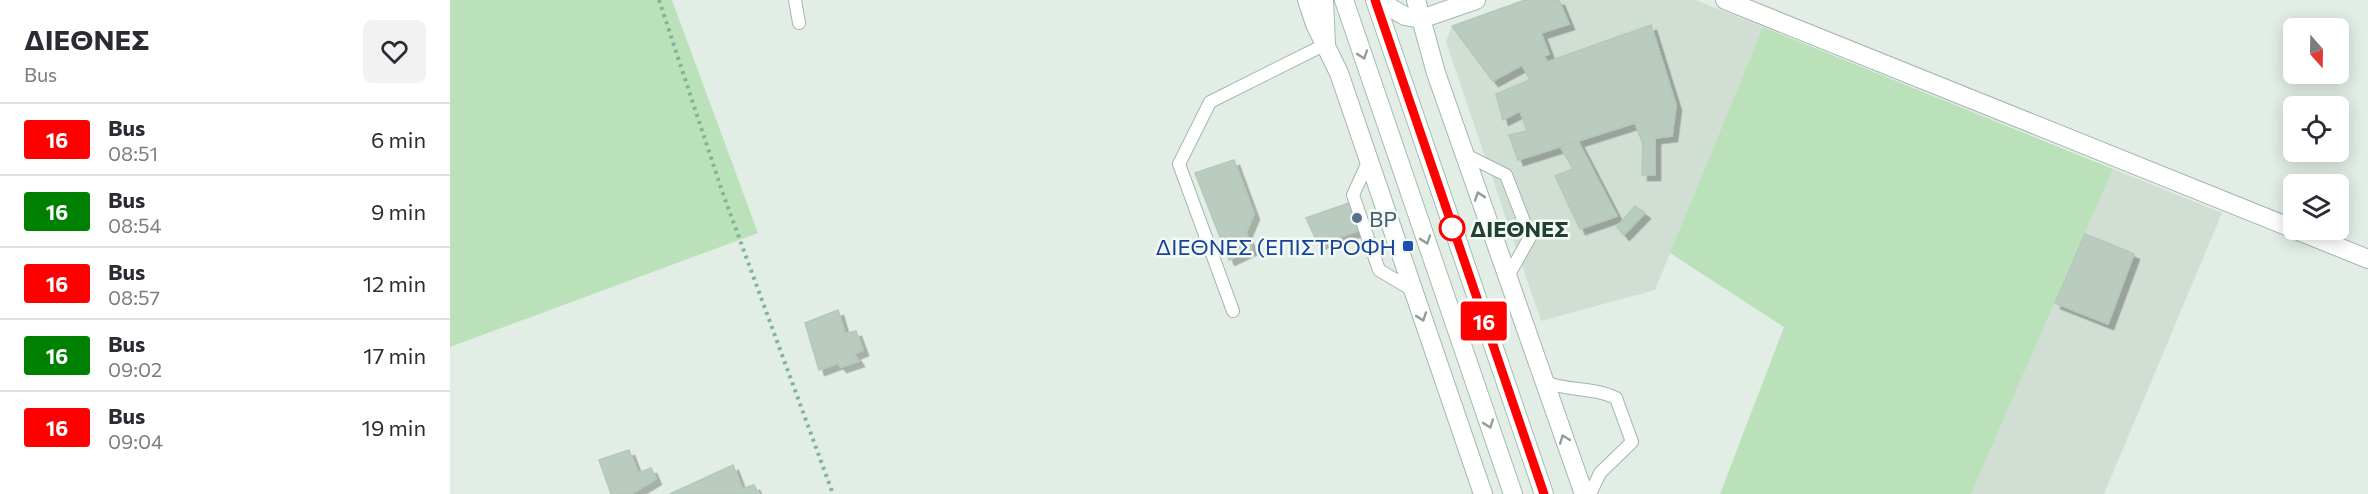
<!DOCTYPE html>
<html lang="en">
<head>
<meta charset="utf-8">
<style>
  body { margin:0; font-family:Commissioner,sans-serif; background:#f2f2f3; color:#2b2b33; height:100vh; display:flex; flex-direction:column; font-size:22px; white-space:nowrap }
  * { box-sizing:border-box; margin:0 }
  p { font-size:20px; color:#7c7c81 }
  .icon { flex:none; width:33px; height:33px; fill:none; stroke:currentColor; stroke-width:2; stroke-linecap:round; stroke-linejoin:round }
  .map { position:relative; flex:1; overflow:hidden }
  .side { display:flex; flex-direction:column; background:#fff; width:450px }
  .side>* { flex:none }
  .badge { padding:0 12px; border-radius:4px; font-size:21px; line-height:39px }
  .needle { width:39px; rotate:160deg }
  .controls { position:absolute; left:1833px; top:18px; display:grid; gap:12px }
  .controls a { display:grid; place-items:center; width:66px; height:66px; border-radius:9px; background:#fff; box-shadow:0 3px 15px #0003; font-size:30px }
  .map>.badge { position:absolute; translate:-50% -50%; box-shadow:0 0 0 3px #fff }
  .round { display:grid; place-items:center; flex:none; width:63px; height:63px; border-radius:9px; background:#f2f2f3 }
  .headline { display:flex; align-items:center; justify-content:space-between; height:102px; padding:0 24px }
  h1 { font-size:28px; font-weight:700; line-height:45px }
  ul { padding:0; list-style:none }
  li { display:flex; align-items:center; gap:18px; height:72px; padding:0 24px; border-top:2px solid #e1e1e2 }
  li div { flex:1 }
  li b { display:block; font-size:22px }
  li em { font-style:normal }
  li .badge { min-width:66px; font-weight:700; text-align:center }
  main { display:flex; flex:1; min-height:0 }
  .map>svg:first-child { display:block }
  .built { fill:#d0ded4 }
  .green { fill:#bae1b9 }
  .building { fill:#baccc0; stroke:#b4c8ba; stroke-width:1.5; filter:url(#shadow) }
  .lines { fill:none; stroke-linecap:round; stroke-linejoin:round }
  .service-casing { stroke:#a4b7ab; stroke-width:14 }
  .minor-casing { stroke:#a4b7ab; stroke-width:20 }
  .tertiary-casing { stroke:#a4b7ab; stroke-width:20 }
  .secondary-casing { stroke:#a3beac; stroke-width:20 }
  .path { stroke:#80b495; stroke-width:4; stroke-dasharray:3 4.5; stroke-linecap:butt }
  .service { stroke:#fff; stroke-width:12 }
  .minor { stroke:#fff; stroke-width:18 }
  .tertiary { stroke:#fff; stroke-width:18 }
  .secondary { stroke:#fff; stroke-width:18 }
  .oneway { stroke:#90a097 }
  .line-casing { stroke:#fff; stroke-width:14 }
  .line { stroke:#f00; stroke-width:9 }
  .service-dot { fill:#5c6f8a; stroke:#f3faf5; stroke-width:2 }
  .stop-dot { fill:#fff; stroke:#f00; stroke-width:3 }
  .transit-dot { fill:#1a4fb4; stroke:#f3faf5; stroke-width:2 }
  .labels { text-anchor:middle; dominant-baseline:central; stroke-width:5; stroke-linejoin:round; paint-order:stroke }
  .service-label { font-size:22px; fill:#4e5e75; stroke:#f3faf5; text-anchor:start }
  .stop-label { font-size:22px; font-weight:bold; fill:#20412f; stroke:#f3faf5; text-anchor:start }
  .transit-label { font-size:22px; fill:#164399; stroke:#f3faf5; text-anchor:end }
</style>
</head>
<body>
<main>
<section class="side">
<div class="headline"><div><h1>ΔΙΕΘΝΕΣ</h1><p>Bus</p></div><a class="round"><svg class="icon" aria-label="heart" viewBox="0 0 24 24"><path d="M12 20l-8-8c-3-5 5-10 8-4 3-6 11-1 8 4z"/></svg></a></div>
<ul>
<li><span class="badge" style="background:#f00;color:#fff">16</span><div><b>Bus</b><p>08:51</p></div><em>6 min</em></li>
<li><span class="badge" style="background:#008000;color:#fff">16</span><div><b>Bus</b><p>08:54</p></div><em>9 min</em></li>
<li><span class="badge" style="background:#f00;color:#fff">16</span><div><b>Bus</b><p>08:57</p></div><em>12 min</em></li>
<li><span class="badge" style="background:#008000;color:#fff">16</span><div><b>Bus</b><p>09:02</p></div><em>17 min</em></li>
<li><span class="badge" style="background:#f00;color:#fff">16</span><div><b>Bus</b><p>09:04</p></div><em>19 min</em></li>
</ul>
</section>
<div class="map">
<svg width="1918" height="494" viewBox="0 0 1918 494">
  <defs>
    <filter id="shadow"><feDropShadow dx="5.5" dy="5.5" stdDeviation="0" flood-color="#0004"/></filter>
  </defs>
  <rect width="100%" height="100%" fill="#e2eee5"/>
  <!-- built -->
  <g class="built">
    <path d="M1075 0H1246L1313 27 1205 290 1091 321 996 42 1002 26Z"/>
    <path d="M1663 169 1772 213 1654 494H1521Z"/>
  </g>
  <!-- green -->
  <g class="green">
    <path d="M0 0H222L308 233 0 347Z"/>
    <path d="M1313 27 1663 169 1521 494H1270L1334 327 1220 253Z"/>
  </g>
  <!-- building -->
  <g class="building">
    <path d="M1075 0H1109L1119 24 1091 33 1099 54 1094 56 1097 62 1201 25 1226 105 1222 136 1205 138V175H1192L1193 144 1185 123 1068 160 1059 135 1077 131 1070 111 1053 120 1046 94 1080 80 1072 65 1043 81 1002 26Z"/>
    <path d="M1128 141 1167 216 1130 229 1105 176 1123 169 1110 146Z"/>
    <path d="M784 160 804 214 796 233 802 249 779 260 745 173Z"/>
    <path d="M899 203 910 230 868 244 856 218Z"/>
    <path d="M1185 206 1195 213 1174 235 1167 227Z"/>
    <path d="M1635 234 1684 254 1658 324 1605 303Z"/>
    <path d="M388 310 395 334 406 331 413 350 404 354 409 361 391 367 388 363 369 370 355 323Z"/>
    <path d="M179 450 188 473 201 468 206 479 181 494H161L149 460Z"/>
    <path d="M283 465 292 489 304 485 309 494H220Z"/>
  </g>
  <g class="lines">
    <!-- service casing -->
    <g class="service-casing">
      <g id="service">
        <path d="M345 0 349 23"/>
        <path d="M1014 154 1056 175 1080 237 1057 278"/>
        <path d="M919 160 903 195 929 270 964 291"/>
        <path d="M783 311 729 164 760 102 876 44"/>
        <path d="M1094 382C1117 391 1144 387 1166 398L1182 442 1150 473 1140 494"/>
      </g>
    </g>
    <!-- minor casing -->
    <g class="minor-casing">
      <g id="minor">
        <path d="M857 0 865 24 889 73 1033 494"/>
        <path d="M1275 0 1844 229"/>
        <path d="M971 19 1026 0"/>
        <path d="M1846 230 1918 259"/>
      </g>
    </g>
    <!-- tertiary casing -->
    <g class="tertiary-casing">
      <path id="tertiary" d="M966 0 986 73 1134 494"/>
    </g>
    <!-- secondary casing -->
    <g class="secondary-casing">
      <g id="secondary">
        <path d="M874 0 876 44"/>
        <path d="M894 0 1063 494"/>
        <path d="M925 0 1094 494"/>
        <path d="M927 0 955 16 971 19"/>
      </g>
    </g>
    <!-- path -->
    <path class="path" d="M209 0 272 191 383 494"/>
    <!-- service -->
    <use href="#service" class="service"/>
    <!-- minor -->
    <use href="#minor" class="minor"/>
    <!-- tertiary -->
    <use href="#tertiary" class="tertiary"/>
    <!-- secondary -->
    <use href="#secondary" class="secondary"/>
  </g>
  <!-- one-way arrows -->
  <defs><path id="oneway-chevron" d="M-2-3.5L2.5 0L-2 3.5" fill="none" stroke-width="1.6" stroke-linecap="round" stroke-linejoin="round" transform="scale(1.5)"/></defs>
  <g class="oneway">
    <use href="#oneway-chevron" transform="translate(913 55) rotate(71)"/>
    <use href="#oneway-chevron" transform="translate(1029 196) rotate(-109)"/>
    <use href="#oneway-chevron" transform="translate(976 240) rotate(71)"/>
    <use href="#oneway-chevron" transform="translate(972 317) rotate(71)"/>
    <use href="#oneway-chevron" transform="translate(1039 424) rotate(71)"/>
    <use href="#oneway-chevron" transform="translate(1114 439) rotate(-110)"/>
  </g>
  <g class="lines">
    <!-- line casing -->
    <g class="line-casing">
      <path id="line" d="M925 0 1094 494"/>
    </g>
    <!-- line -->
    <use href="#line" class="line"/>
  </g>
  <!-- markers -->
  <circle class="service-dot" cx="907" cy="218" r="6"/>
  <circle class="stop-dot" cx="1002" cy="228" r="12"/>
  <rect class="transit-dot" x="952" y="240" width="12" height="12" rx="3"/>
  <g class="labels">
    <!-- service labels -->
    <g class="service-label">
      <text x="919" y="218">BP</text>
    </g>
    <!-- stop labels -->
    <g class="stop-label">
      <text x="1020" y="228">ΔΙΕΘΝΕΣ</text>
    </g>
    <!-- transit labels -->
    <g class="transit-label">
      <text x="946" y="246">ΔΙΕΘΝΕΣ (ΕΠΙΣΤΡΟΦΗ</text>
    </g>
  </g>
</svg>
<div class="controls">
<a><svg class="needle" viewBox="-14 -14 28 28"><path d="M0-13l5 13h-10z" fill="#e53935"/><path d="M0 13l5-13h-10z" fill="#7c7c81"/></svg></a>
<a><svg class="icon" aria-label="locate" viewBox="0 0 24 24"><circle cx="12" cy="12" r="6"/><path d="M12 2v4M12 18v4M2 12h4M18 12h4"/></svg></a>
<a><svg class="icon" aria-label="layers" viewBox="0 0 24 24"><path d="M12 4l9 5-9 5-9-5zM3 14l9 5 9-5"/></svg></a>
</div>
<b class="badge" style="left:1034px;top:321px;background:#f00;color:#fff">16</b>
</div>
</main>
</body>
</html>
